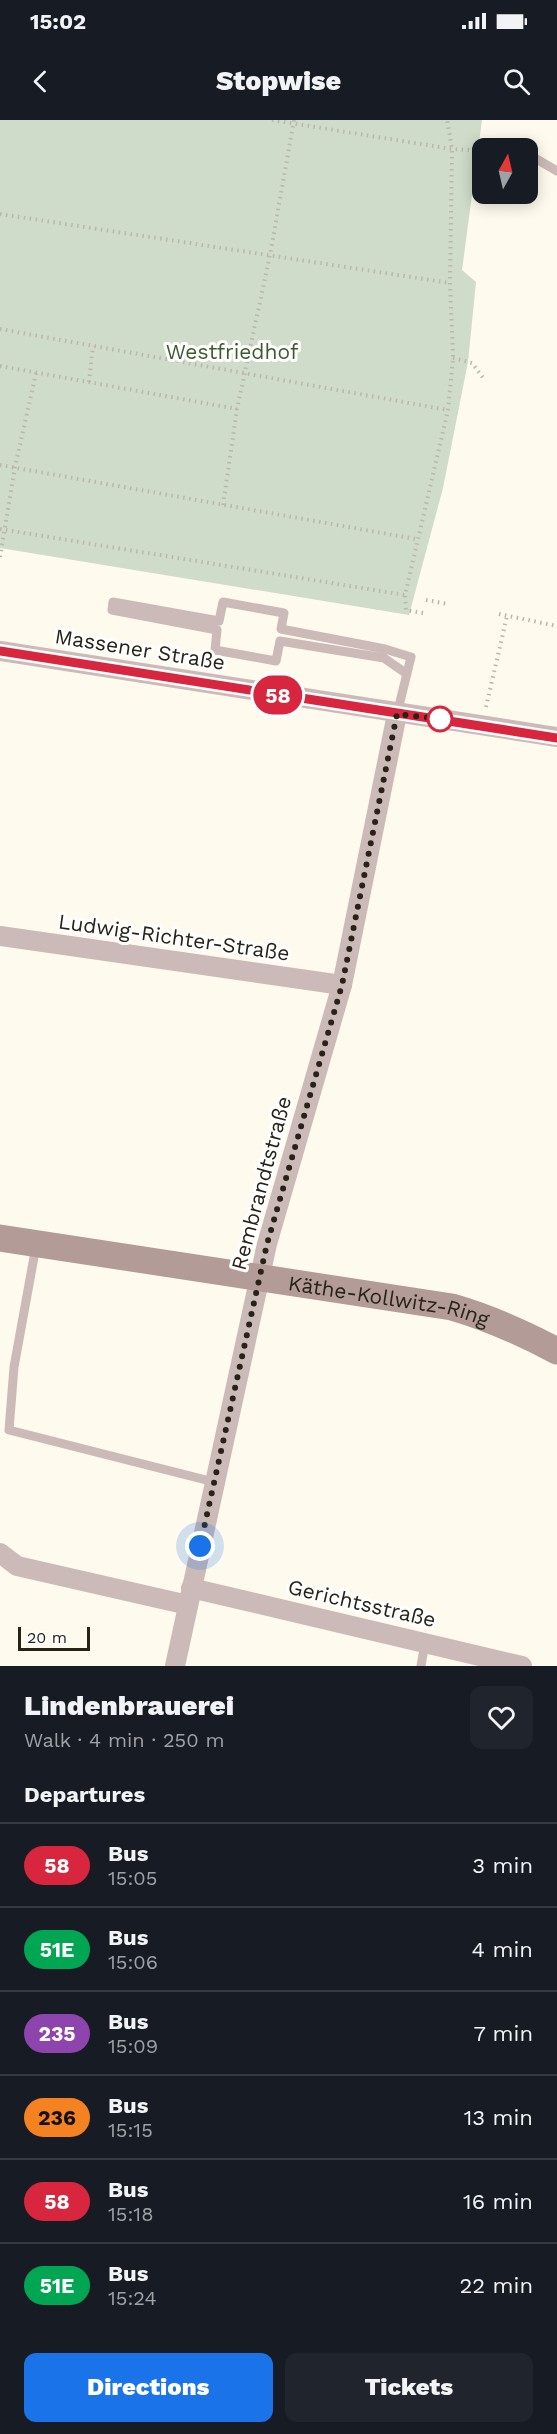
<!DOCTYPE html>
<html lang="en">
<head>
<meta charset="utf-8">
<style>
  body { margin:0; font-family:"Work Sans",sans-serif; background:#20242c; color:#f1f3f6; height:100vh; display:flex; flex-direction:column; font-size:22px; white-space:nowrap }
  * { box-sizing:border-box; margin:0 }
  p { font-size:20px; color:#9ea1a6 }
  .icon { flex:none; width:33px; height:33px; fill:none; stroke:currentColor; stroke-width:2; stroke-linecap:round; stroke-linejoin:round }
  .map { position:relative; height:1546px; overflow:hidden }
  .drawer { display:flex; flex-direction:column; background:#171b24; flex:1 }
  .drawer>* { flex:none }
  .badge { padding:0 12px; border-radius:20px; font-size:21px; line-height:39px }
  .needle { width:39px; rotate:8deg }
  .controls { position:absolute; left:472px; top:18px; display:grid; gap:12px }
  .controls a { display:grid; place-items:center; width:66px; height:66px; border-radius:12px; background:#171b24; box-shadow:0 3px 15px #0003; font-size:30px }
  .scale { position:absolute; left:18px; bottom:15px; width:72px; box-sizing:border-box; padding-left:6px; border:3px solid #272317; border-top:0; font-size:16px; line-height:21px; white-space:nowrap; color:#272317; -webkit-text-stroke:4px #fff; paint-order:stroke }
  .you { position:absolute; width:30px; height:30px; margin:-15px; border:4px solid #fff; border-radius:50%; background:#1a73e8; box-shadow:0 0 0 9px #1a73e833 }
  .map>.badge { position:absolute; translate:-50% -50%; box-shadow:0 0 0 3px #fff }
  h2 { padding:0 24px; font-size:22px; line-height:54px }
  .round { display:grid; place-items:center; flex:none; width:63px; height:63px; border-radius:12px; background:#20242c }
  .head { display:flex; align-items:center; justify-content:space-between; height:102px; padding:0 24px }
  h1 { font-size:28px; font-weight:800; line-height:45px }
  .cta { display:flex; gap:12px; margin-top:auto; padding:12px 24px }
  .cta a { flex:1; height:69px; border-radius:12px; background:#1a73e8; color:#fff; font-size:24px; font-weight:800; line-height:69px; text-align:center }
  .cta a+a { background:#20242c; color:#f1f3f6 }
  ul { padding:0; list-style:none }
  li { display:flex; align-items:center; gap:18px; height:84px; padding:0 24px; border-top:2px solid #363941 }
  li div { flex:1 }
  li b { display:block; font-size:22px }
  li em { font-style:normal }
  li .badge { min-width:66px; font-weight:700; text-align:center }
  .status { display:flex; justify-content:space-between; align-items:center; height:42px; padding:0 30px; background:#171b24; direction:ltr }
  .status svg { height:16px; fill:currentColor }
  header { display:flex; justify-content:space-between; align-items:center; height:78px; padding:0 24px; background:#171b24; font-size:27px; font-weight:800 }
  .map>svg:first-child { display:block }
  .green { fill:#cfdcc9 }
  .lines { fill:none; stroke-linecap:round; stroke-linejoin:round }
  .path { stroke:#bbb7aa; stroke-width:4; stroke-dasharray:1.5 4.5; stroke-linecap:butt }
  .lane { stroke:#cbbab8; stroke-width:9 }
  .street { stroke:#cbbab8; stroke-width:20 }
  .secondary { stroke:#b39b97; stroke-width:27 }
  .line-casing { stroke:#fff; stroke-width:14 }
  .line { stroke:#d7263d; stroke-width:9 }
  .walk { stroke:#272317; stroke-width:6; stroke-dasharray:0 10.8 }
  .stop-dot { fill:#fff; stroke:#d7263d; stroke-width:3 }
  .labels { text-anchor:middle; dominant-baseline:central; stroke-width:6; stroke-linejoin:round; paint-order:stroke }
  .park-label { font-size:21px; fill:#3d5a2d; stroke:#fff }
  .street-label { font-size:21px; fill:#272317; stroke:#fff }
</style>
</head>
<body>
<div class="status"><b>15:02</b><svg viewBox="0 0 49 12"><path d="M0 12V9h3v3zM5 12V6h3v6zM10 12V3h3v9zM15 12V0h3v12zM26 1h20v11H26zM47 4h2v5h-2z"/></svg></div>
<header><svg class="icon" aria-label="back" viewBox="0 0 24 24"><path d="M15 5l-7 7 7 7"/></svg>Stopwise<svg class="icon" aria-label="search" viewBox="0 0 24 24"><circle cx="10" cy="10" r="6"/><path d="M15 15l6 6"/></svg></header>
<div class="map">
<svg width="557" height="1546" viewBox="0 0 557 1546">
  <rect width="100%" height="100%" fill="#fefaed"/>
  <!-- green -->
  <path class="green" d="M0 0H482L462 150 476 162 468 242 443 368 409 495 0 428Z"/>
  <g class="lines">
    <!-- path -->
    <g class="path">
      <path d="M272 0 452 29 483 31"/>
      <path d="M0 94 450 163"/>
      <path d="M0 209 448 290"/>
      <path d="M453 238 472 243 484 259"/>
      <path d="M0 246 237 289"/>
      <path d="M89 262 93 226"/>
      <path d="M0 345 416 419"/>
      <path d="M223 385 237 289 270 135 294 0"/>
      <path d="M0 409 405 475"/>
      <path d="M0 437 15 347 36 253"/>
      <path d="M426 480 448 484"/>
      <path d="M423 493 406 490 405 475 448 290 453 238 450 163 452 29 447 0"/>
      <path d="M499 494 557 506"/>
      <path d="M486 587 507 496"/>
    </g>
    <!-- lane -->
    <g class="lane">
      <path d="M528 34 557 51"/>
      <path d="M397 594 411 537 385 529 281 509 284 493 223 482 219 501 113 482 112 490 217 510 215 530 276 541 280 521 384 538 407 554"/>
      <path d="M36 1126 14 1247 9 1310 214 1362"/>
      <path d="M421 1546 425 1523"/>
    </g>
    <!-- street -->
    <g class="street">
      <path d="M0 531 557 617"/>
      <path d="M0 816 342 865"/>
      <path d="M0 1433 17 1446 188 1485"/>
      <path d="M191 1468 522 1546"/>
      <path d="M175 1546 267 1124 342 865 397 594"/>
    </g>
    <!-- secondary -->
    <path class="secondary" id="s1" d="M0 1118 452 1187C490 1198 523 1213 557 1231"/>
  </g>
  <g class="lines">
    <!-- line casing -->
    <g class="line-casing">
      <path id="line" d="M0 531 557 618"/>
    </g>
    <!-- line -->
    <use href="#line" class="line"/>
    <!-- walk -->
    <path class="walk" d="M200 1426 267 1124 342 865 397 594 440 599"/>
  </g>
  <!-- markers -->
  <circle class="stop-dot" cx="440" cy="599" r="12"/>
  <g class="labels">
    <!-- park labels -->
    <g class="park-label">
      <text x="232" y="231">Westfriedhof</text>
    </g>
    <!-- street labels -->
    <g class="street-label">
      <text transform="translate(140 529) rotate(9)">Massener Straße</text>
      <text transform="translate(174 817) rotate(8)">Ludwig-Richter-Straße</text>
      <text transform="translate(261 1063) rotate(-75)">Rembrandtstraße</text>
      <text stroke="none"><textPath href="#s1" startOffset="394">Käthe-Kollwitz-Ring</textPath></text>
      <text transform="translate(362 1483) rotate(13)">Gerichtsstraße</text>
    </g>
  </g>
</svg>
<div class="controls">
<a><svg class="needle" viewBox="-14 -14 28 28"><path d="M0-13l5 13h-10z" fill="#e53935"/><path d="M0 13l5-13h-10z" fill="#9ea1a6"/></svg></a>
</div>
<div class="scale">20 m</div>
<div class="you" style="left:200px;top:1426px"></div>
<b class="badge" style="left:278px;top:575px;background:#d7263d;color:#fff">58</b>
</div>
<section class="drawer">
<div class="head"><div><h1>Lindenbrauerei</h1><p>Walk · 4 min · 250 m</p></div><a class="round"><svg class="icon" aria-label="heart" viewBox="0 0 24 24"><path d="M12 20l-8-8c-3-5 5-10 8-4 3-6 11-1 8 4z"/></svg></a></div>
<h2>Departures</h2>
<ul>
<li><span class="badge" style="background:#d7263d;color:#fff">58</span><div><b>Bus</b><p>15:05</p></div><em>3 min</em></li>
<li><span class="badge" style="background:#00a651;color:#fff">51E</span><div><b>Bus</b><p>15:06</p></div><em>4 min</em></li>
<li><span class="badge" style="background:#8e44ad;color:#fff">235</span><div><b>Bus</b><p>15:09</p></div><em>7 min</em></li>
<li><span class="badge" style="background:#f58220;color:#111">236</span><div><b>Bus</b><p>15:15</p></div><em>13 min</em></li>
<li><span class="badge" style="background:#d7263d;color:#fff">58</span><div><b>Bus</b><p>15:18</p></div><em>16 min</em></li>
<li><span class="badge" style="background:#00a651;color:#fff">51E</span><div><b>Bus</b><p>15:24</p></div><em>22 min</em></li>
</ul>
<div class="cta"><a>Directions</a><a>Tickets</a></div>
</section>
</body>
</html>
